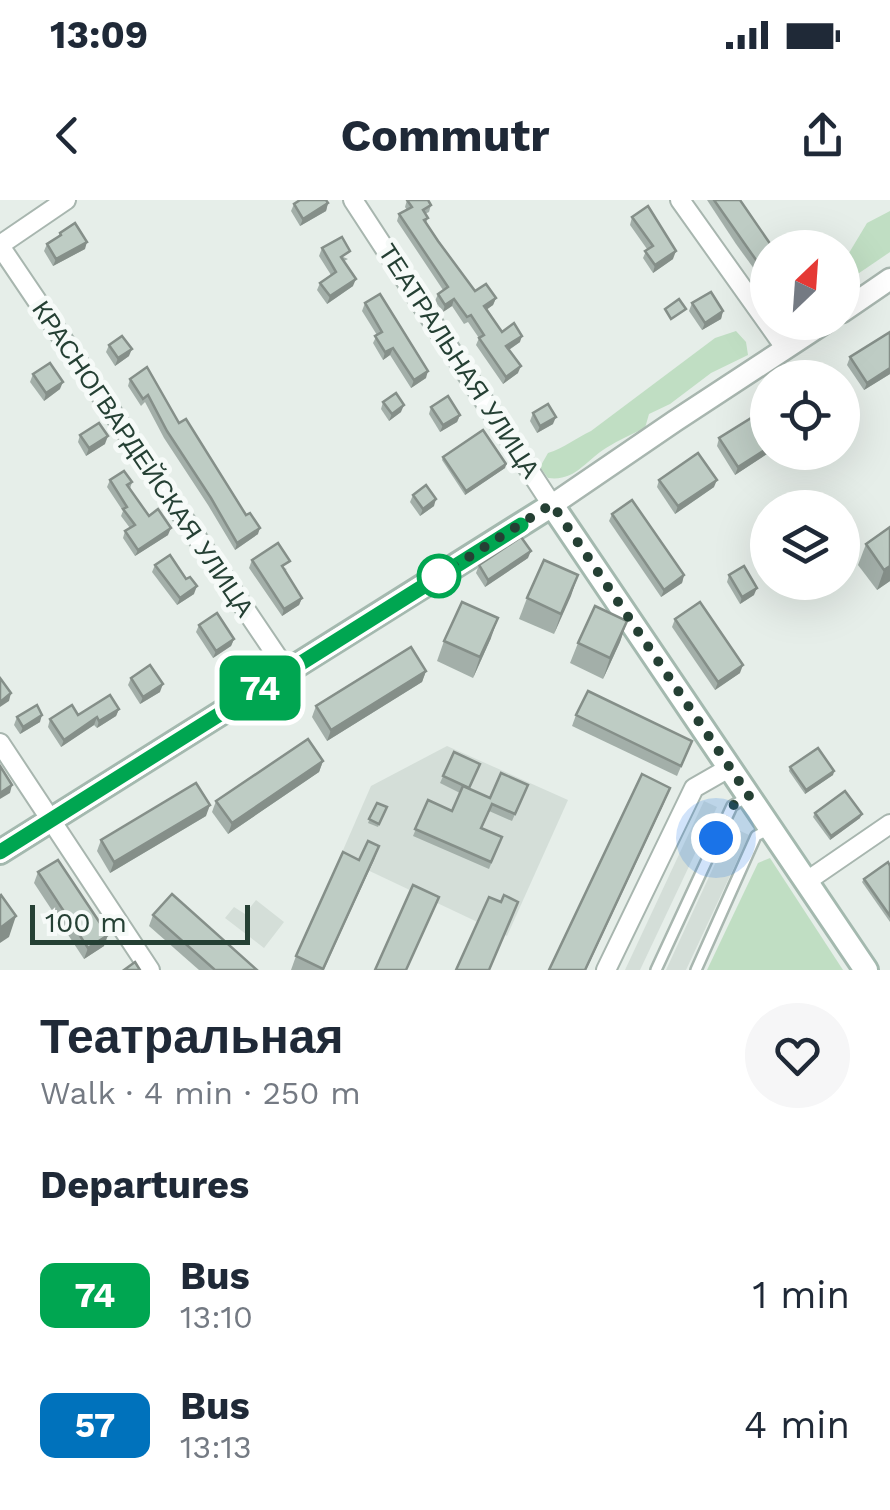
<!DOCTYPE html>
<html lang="en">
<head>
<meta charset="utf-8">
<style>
  body { margin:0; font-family:"Work Sans",sans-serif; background:#f6f6f7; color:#1f2937; height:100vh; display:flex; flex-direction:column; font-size:38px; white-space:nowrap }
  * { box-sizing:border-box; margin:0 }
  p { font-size:32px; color:#747a83 }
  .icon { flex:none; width:55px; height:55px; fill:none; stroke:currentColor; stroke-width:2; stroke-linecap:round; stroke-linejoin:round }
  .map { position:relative; height:770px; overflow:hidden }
  .sheet { display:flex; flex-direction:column; background:#fff; flex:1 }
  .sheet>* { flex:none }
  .badge { padding:0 20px; border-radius:15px; font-size:35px; line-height:65px }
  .needle { width:65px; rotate:25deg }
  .controls { position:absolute; left:750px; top:30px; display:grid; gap:20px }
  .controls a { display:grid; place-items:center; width:110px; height:110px; border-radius:50%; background:#fff; box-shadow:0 10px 40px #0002; font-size:50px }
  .scale { position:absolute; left:30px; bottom:25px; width:220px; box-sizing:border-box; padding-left:10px; border:5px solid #254034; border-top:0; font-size:28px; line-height:35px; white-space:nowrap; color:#254034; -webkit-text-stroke:8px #f6faf8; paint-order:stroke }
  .you { position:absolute; width:50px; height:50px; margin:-25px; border:8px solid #fff; border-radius:50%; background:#1a73e8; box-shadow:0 0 0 15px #1a73e833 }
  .map>.badge { position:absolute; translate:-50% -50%; box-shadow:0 0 0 5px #fff }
  h2 { padding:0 40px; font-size:38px; line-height:90px }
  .round { display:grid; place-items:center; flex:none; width:105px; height:105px; border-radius:52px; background:#f6f6f7 }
  .summary { display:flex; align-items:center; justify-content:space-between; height:170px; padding:0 40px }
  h1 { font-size:48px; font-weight:700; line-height:75px }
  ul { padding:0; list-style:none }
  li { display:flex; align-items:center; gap:30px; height:130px; padding:0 40px }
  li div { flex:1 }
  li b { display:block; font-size:38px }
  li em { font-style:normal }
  li .badge { min-width:110px; font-weight:700; text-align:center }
  .status { display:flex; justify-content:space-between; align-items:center; height:70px; padding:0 50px; background:#fff; direction:ltr }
  .status svg { height:28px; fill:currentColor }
  header { display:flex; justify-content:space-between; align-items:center; height:130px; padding:0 40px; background:#fff; font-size:45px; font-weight:700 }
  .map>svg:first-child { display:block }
  .built { fill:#d4ded8 }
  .green { fill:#c0dec3 }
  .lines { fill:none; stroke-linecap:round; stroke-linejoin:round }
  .service-casing { stroke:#a8b6af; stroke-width:14 }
  .minor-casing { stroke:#a8b6af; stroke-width:22 }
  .tertiary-casing { stroke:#a8b6af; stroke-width:25 }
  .secondary-casing { stroke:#a4b9af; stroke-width:28 }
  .service { stroke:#fff; stroke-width:9 }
  .minor { stroke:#fff; stroke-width:18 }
  .tertiary { stroke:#fff; stroke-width:20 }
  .secondary { stroke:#fff; stroke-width:22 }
  .wall { fill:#a3afa9 }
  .shaded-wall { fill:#858f89 }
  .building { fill:#beccc4; stroke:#858f89; stroke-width:2.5 }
  .line-casing { stroke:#fff; stroke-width:22 }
  .line { stroke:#00a651; stroke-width:15 }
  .walk { stroke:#254034; stroke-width:10; stroke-dasharray:0 18 }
  .stop-dot { fill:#fff; stroke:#00a651; stroke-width:5 }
  .labels { text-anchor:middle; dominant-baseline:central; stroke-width:10; stroke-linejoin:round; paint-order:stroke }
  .street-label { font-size:25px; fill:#254034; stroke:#f6faf8 }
</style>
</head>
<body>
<div class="status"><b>13:09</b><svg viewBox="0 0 49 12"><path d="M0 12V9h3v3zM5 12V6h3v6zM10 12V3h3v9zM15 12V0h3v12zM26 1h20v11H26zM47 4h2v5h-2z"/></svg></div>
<header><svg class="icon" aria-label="back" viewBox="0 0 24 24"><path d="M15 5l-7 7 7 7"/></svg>Commutr<svg class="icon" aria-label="share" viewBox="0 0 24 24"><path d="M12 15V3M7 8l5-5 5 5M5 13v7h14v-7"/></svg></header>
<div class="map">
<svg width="890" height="770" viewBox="0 0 890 770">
  <rect width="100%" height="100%" fill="#e6eee9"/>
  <!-- built -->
  <g class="built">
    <path d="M447 546 568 600 507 736 340 657 371 586Z"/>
    <path d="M704 601 717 607 640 770H625Z"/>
    <path d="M732 627 749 635 686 770H666Z"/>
    <path d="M256 700 284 722 264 748 225 718 234 707 245 714Z"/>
  </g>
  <!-- green -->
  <g class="green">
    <path d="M890 11V52L843 84V63L867 23Z"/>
    <path d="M736 131 746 142 748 155 711 173 670 204 649 214 645 228C632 234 619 240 606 248 586 260 575 282 548 278L540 267 548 253C564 248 576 238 591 231L715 138Z"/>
    <path d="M770 658 843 770H707L758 663Z"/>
  </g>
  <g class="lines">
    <!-- service casing -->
    <g class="service-casing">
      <g id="service">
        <path d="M656 770 732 606 747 597"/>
        <path d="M696 770 756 636 768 630"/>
      </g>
    </g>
    <!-- minor casing -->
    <g class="minor-casing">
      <g id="minor">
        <path d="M353 0 552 305"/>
        <path d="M680 0 786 149"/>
        <path d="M0 45 66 0"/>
        <path d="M0 46 287 471"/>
        <path d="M0 543 150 770"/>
        <path d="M807 681 890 624"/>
        <path d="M606 770 694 588 729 568"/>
      </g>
    </g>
    <!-- tertiary casing -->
    <g class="tertiary-casing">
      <g id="tertiary">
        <path d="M842 112 890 79"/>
        <path d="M552 305 675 221 826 122"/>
      </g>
    </g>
    <!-- secondary casing -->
    <g class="secondary-casing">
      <path id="secondary" d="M0 652 552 305 866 770"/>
    </g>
    <!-- service -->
    <use href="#service" class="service"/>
    <!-- minor -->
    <use href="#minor" class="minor"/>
    <!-- tertiary -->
    <use href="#tertiary" class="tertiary"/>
    <!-- secondary -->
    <use href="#secondary" class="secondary"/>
  </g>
  <!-- wall -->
  <g class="wall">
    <path d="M407 0 431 5 429 12 425 14 428 18 426 23 475 91 496 98 493 105 487 109 502 132 520 142 509 150 518 173 503 184 476 145 479 138 468 122 464 124 452 106 443 112 435 101 438 94 443 90 397 21 399 14 407 10 405 7Z"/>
    <path d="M707 0H740L768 48V83L765 84 736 44Z"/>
    <path d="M328 3 326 11 300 26 291 11 294 4Z"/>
    <path d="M632 17 673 59 653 73 643 58 647 49 630 25Z"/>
    <path d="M60 33 85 49 53 66 44 51 47 44 58 37Z"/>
    <path d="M322 48 348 59 344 61 353 86 327 104 317 90 320 83 331 75 319 56Z"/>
    <path d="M365 103 426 178 411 188 390 155 383 160 373 143 377 135 362 111Z"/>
    <path d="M692 103 723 111 721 119 702 130 689 111Z"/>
    <path d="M890 132V174L864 190 847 165 850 157Z"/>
    <path d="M109 145 129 156 115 166 106 152Z"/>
    <path d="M33 174 60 189 44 201 30 182Z"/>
    <path d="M130 179 179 223 258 334 235 350 208 305 164 238 145 202 141 206 128 186Z"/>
    <path d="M383 202 401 212 389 221 381 209Z"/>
    <path d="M431 207 460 215 457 222 440 232 429 214Z"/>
    <path d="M533 213 553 224 537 233 530 221Z"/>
    <path d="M80 235 105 244 86 256 78 242Z"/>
    <path d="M719 238 768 252H770L735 275 717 246Z"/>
    <path d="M443 257 506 264 505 268 465 295 442 260Z"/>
    <path d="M110 280 132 282 130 289 149 316 168 335 135 356 123 338 125 331 130 328 121 316 123 311 107 287Z"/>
    <path d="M659 280 714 287 675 314 657 287Z"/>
    <path d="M413 295 434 306 420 316 410 302Z"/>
    <path d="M612 314 684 375 682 383 661 397 609 321Z"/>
    <path d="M890 327V381L877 390 858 365 866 344Z"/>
    <path d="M528 358 485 387 476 373 479 365Z"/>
    <path d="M252 360 287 369 285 370 302 398 299 405 282 416 249 368Z"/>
    <path d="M155 365 194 394 177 405 152 372Z"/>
    <path d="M578 375 554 434 519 419 527 398Z"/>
    <path d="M729 375 754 395 740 404 727 382Z"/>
    <path d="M675 419 740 473 715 490 672 427Z"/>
    <path d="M627 421 620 442 603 479 570 463 578 443Z"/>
    <path d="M199 425 234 439 231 446 213 458 196 432Z"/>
    <path d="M491 438 473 478 437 461 444 441Z"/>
    <path d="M426 471 422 482 327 541 312 517 316 506Z"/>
    <path d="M131 478 160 492 140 504 128 485Z"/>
    <path d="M119 509 116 516 97 528 94 525 61 547 48 527 50 519Z"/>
    <path d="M576 515 692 541 677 576 572 526Z"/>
    <path d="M17 517 40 522 20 534 14 525Z"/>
    <path d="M454 552 469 589 490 598 528 585 512 621 489 611 482 628 502 637 489 669 413 636 428 600 452 611 460 593 440 583Z"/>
    <path d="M323 561 319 572 228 634 212 612 216 601Z"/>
    <path d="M790 567 834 571 833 575 805 594 789 571Z"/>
    <path d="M377 603 387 607 378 627 368 623Z"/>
    <path d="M815 613 860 618 830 640 813 617Z"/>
    <path d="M206 616 110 673 97 651 101 640Z"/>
    <path d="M379 646 324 770H291L296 756 359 660Z"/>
    <path d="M890 666V722L862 682 864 679Z"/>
    <path d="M38 672 104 746 84 759 34 683Z"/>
    <path d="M153 715 257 770H199L149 726Z"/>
  </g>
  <!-- shaded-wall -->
  <g class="shaded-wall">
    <path d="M328 3 326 11 300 26 303 19Z"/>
    <path d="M87 42 85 49 53 66 56 59Z"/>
    <path d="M676 51 673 59 653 73 655 65Z"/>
    <path d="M356 79 353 86 327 104 330 96Z"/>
    <path d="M496 98 493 105 482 113 484 106Z"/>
    <path d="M454 99 452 106 443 112 445 105Z"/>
    <path d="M723 111 721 119 702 130 705 123Z"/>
    <path d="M522 136 520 142 504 153 506 146Z"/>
    <path d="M393 148 390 155 383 160 385 152Z"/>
    <path d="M132 149 129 156 115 166 118 158Z"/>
    <path d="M521 166 518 173 503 184 506 177Z"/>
    <path d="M890 168V174L864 190 867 183Z"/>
    <path d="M428 171 426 178 411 188 414 180Z"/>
    <path d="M63 182 60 189 44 201 46 193Z"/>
    <path d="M404 205 401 212 389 221 392 214Z"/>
    <path d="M460 215 457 222 440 232 443 225Z"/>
    <path d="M556 217 553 224 537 233 540 226Z"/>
    <path d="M108 236 105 244 86 256 89 248Z"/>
    <path d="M768 248V252H770L735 275 738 267Z"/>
    <path d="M506 264 505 268 465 295 466 291Z"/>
    <path d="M717 280 714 287 675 314 678 306Z"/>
    <path d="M436 299 434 306 420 316 423 309Z"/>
    <path d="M171 328 168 335 135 356 138 350Z"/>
    <path d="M260 328 258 334 235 350 237 343Z"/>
    <path d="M531 351 528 358 485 387 488 380Z"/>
    <path d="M890 366V381L877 390 884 370Z"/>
    <path d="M578 375 571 396 554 434 561 414Z"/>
    <path d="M684 375 682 383 661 397 664 390Z"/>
    <path d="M197 386 194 394 177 405 180 398Z"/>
    <path d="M757 388 754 395 740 404 742 397Z"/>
    <path d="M302 398 299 405 282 416 284 409Z"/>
    <path d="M498 418 491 438 473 478 480 457Z"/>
    <path d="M627 421 620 442 603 479 610 458Z"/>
    <path d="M234 439 231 446 213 458 216 451Z"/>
    <path d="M743 465 740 473 715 490 718 482Z"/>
    <path d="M426 471 422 482 327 541 331 530Z"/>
    <path d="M163 484 160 492 140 504 143 497Z"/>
    <path d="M11 493 9 501 0 507V502Z"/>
    <path d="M119 509 116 516 97 528 99 521Z"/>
    <path d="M42 515 40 522 20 534 23 527Z"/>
    <path d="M97 517 94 525 61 547 64 540Z"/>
    <path d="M323 561 319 572 228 634 232 623Z"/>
    <path d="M834 571 833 575 805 594 806 590Z"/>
    <path d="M12 585 10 593 0 599V593Z"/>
    <path d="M670 588 664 603 586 770H585Z"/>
    <path d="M210 605 206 616 110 673 114 662Z"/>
    <path d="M862 614 860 618 830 640 831 636Z"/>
    <path d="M379 646 374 660 323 770V769Z"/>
    <path d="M16 716 9 737 0 743V728Z"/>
    <path d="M108 735 104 746 84 759 88 748Z"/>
  </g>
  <!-- building -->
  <g class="building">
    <path d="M300 0H326L328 3 303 19 294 4Z"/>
    <path d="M407 0H428L431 5 423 10 428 18 424 20 438 41 475 91 486 84 496 98 484 106 502 132 514 123 522 136 506 146 521 166 506 177 479 138 484 135 471 115 467 117 454 99 445 105 438 94 448 87 399 14 412 7Z"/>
    <path d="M714 0H740L773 48H768V77Z"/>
    <path d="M648 6 676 51 655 65 645 51 653 46 632 17Z"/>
    <path d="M75 23 87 42 56 59 47 44 61 35 60 33Z"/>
    <path d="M342 37 350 51 341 57 356 79 330 96 320 83 336 72 322 48Z"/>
    <path d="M711 92 723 111 705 123 692 103Z"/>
    <path d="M380 94 428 171 414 180 393 148 385 152 375 136 382 132 365 103Z"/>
    <path d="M679 99 686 109 671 119 665 109Z"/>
    <path d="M890 132V168L867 183 850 157Z"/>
    <path d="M122 136 132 149 118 158 109 145Z"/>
    <path d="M50 163 63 182 46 193 33 174Z"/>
    <path d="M147 167 179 223 186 219 246 315 250 313 260 328 237 343 211 298 167 231 148 195 143 199 130 179Z"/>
    <path d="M396 193 404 205 392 214 383 202Z"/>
    <path d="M448 196 460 215 443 225 431 207Z"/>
    <path d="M548 204 556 217 540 226 533 213Z"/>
    <path d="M756 215 768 233V248L738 267 719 238Z"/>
    <path d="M99 223 108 236 89 248 80 235Z"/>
    <path d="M483 230 506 264 466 291 443 257Z"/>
    <path d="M698 253 717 280 678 306 659 280Z"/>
    <path d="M124 271 132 282 127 285 149 316 158 309 171 328 138 350 125 331 135 325 123 309 127 307 110 280Z"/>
    <path d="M426 285 436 299 423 309 413 295Z"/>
    <path d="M632 300 684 375 664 390 612 314Z"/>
    <path d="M890 327V366L884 370 866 344Z"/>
    <path d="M521 337 531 351 488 380 479 365Z"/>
    <path d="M278 343 290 361 282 366 302 398 284 409 252 360Z"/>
    <path d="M170 355 186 379 190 377 197 386 180 398 155 365Z"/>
    <path d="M544 360 578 375 561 414 527 398Z"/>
    <path d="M744 366 757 388 742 397 729 375Z"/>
    <path d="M462 402 498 418 480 457 444 441Z"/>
    <path d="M700 402 743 465 718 482 675 419Z"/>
    <path d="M595 406 627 421 610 458 578 443Z"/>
    <path d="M217 413 234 439 216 451 199 425Z"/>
    <path d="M411 447 426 471 331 530 316 506Z"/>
    <path d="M150 465 163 484 143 497 131 478Z"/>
    <path d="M0 478 11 493 0 502Z"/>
    <path d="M588 491 692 541 681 566 576 515Z"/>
    <path d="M110 495 119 509 99 521 97 517 64 540 50 519 72 505 78 515Z"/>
    <path d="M37 505 42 515 23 527 17 517Z"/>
    <path d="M308 539 323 561 232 623 216 601Z"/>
    <path d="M818 548 834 571 806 590 790 567Z"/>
    <path d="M454 552 480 564 469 588 443 576Z"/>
    <path d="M0 566 12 585 0 593Z"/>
    <path d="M501 573 528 585 515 614 492 604 481 628 502 637 491 662 415 629 428 600 452 611 463 586 490 598Z"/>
    <path d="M642 574 670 588 585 770H549Z"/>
    <path d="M196 583 210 605 114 662 101 640Z"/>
    <path d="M845 591 862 614 831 636 815 613Z"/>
    <path d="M377 603 387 607 379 624 369 619Z"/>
    <path d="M368 641 379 646 323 769 296 756 343 652 359 660Z"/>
    <path d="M58 660 108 735 88 748 38 672Z"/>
    <path d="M888 662 890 666V716L864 679Z"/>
    <path d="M413 685 439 697 406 770H375Z"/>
    <path d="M172 694 257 770H215L153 715Z"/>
    <path d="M1 695 16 716 0 728V696Z"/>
    <path d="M504 695 518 702 489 770H456L489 697 501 702Z"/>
    <path d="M135 762 140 770H124Z"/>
  </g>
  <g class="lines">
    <!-- line casing -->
    <g class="line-casing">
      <path id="line" d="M0 652 521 325"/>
    </g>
    <!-- line -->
    <use href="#line" class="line"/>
    <!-- walk -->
    <path class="walk" d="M439 376 552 304 749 596 732 606 716 638"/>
  </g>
  <!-- markers -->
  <circle class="stop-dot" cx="439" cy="376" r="20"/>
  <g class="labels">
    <!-- street labels -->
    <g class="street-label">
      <text transform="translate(459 161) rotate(57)">ТЕАТРАЛЬНАЯ УЛИЦА</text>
      <text transform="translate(143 259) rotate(56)">КРАСНОГВАРДЕЙСКАЯ УЛИЦА</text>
    </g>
  </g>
</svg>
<div class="controls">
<a><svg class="needle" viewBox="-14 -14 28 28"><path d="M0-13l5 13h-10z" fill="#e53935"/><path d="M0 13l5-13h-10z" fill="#747a83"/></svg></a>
<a><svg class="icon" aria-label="locate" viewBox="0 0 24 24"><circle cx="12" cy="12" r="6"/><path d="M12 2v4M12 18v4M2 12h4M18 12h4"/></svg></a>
<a><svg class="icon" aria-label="layers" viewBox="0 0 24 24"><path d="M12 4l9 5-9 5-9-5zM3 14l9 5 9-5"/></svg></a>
</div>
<div class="scale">100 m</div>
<div class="you" style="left:716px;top:638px"></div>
<b class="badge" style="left:260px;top:488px;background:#00a651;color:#fff">74</b>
</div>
<section class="sheet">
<div class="summary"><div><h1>Театральная</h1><p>Walk · 4 min · 250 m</p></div><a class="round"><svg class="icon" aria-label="heart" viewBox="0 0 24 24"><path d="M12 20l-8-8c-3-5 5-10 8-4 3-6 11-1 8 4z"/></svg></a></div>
<h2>Departures</h2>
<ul>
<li><span class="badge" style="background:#00a651;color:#fff">74</span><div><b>Bus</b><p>13:10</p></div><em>1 min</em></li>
<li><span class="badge" style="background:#0072bc;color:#fff">57</span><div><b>Bus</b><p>13:13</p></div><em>4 min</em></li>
</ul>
</section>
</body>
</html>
